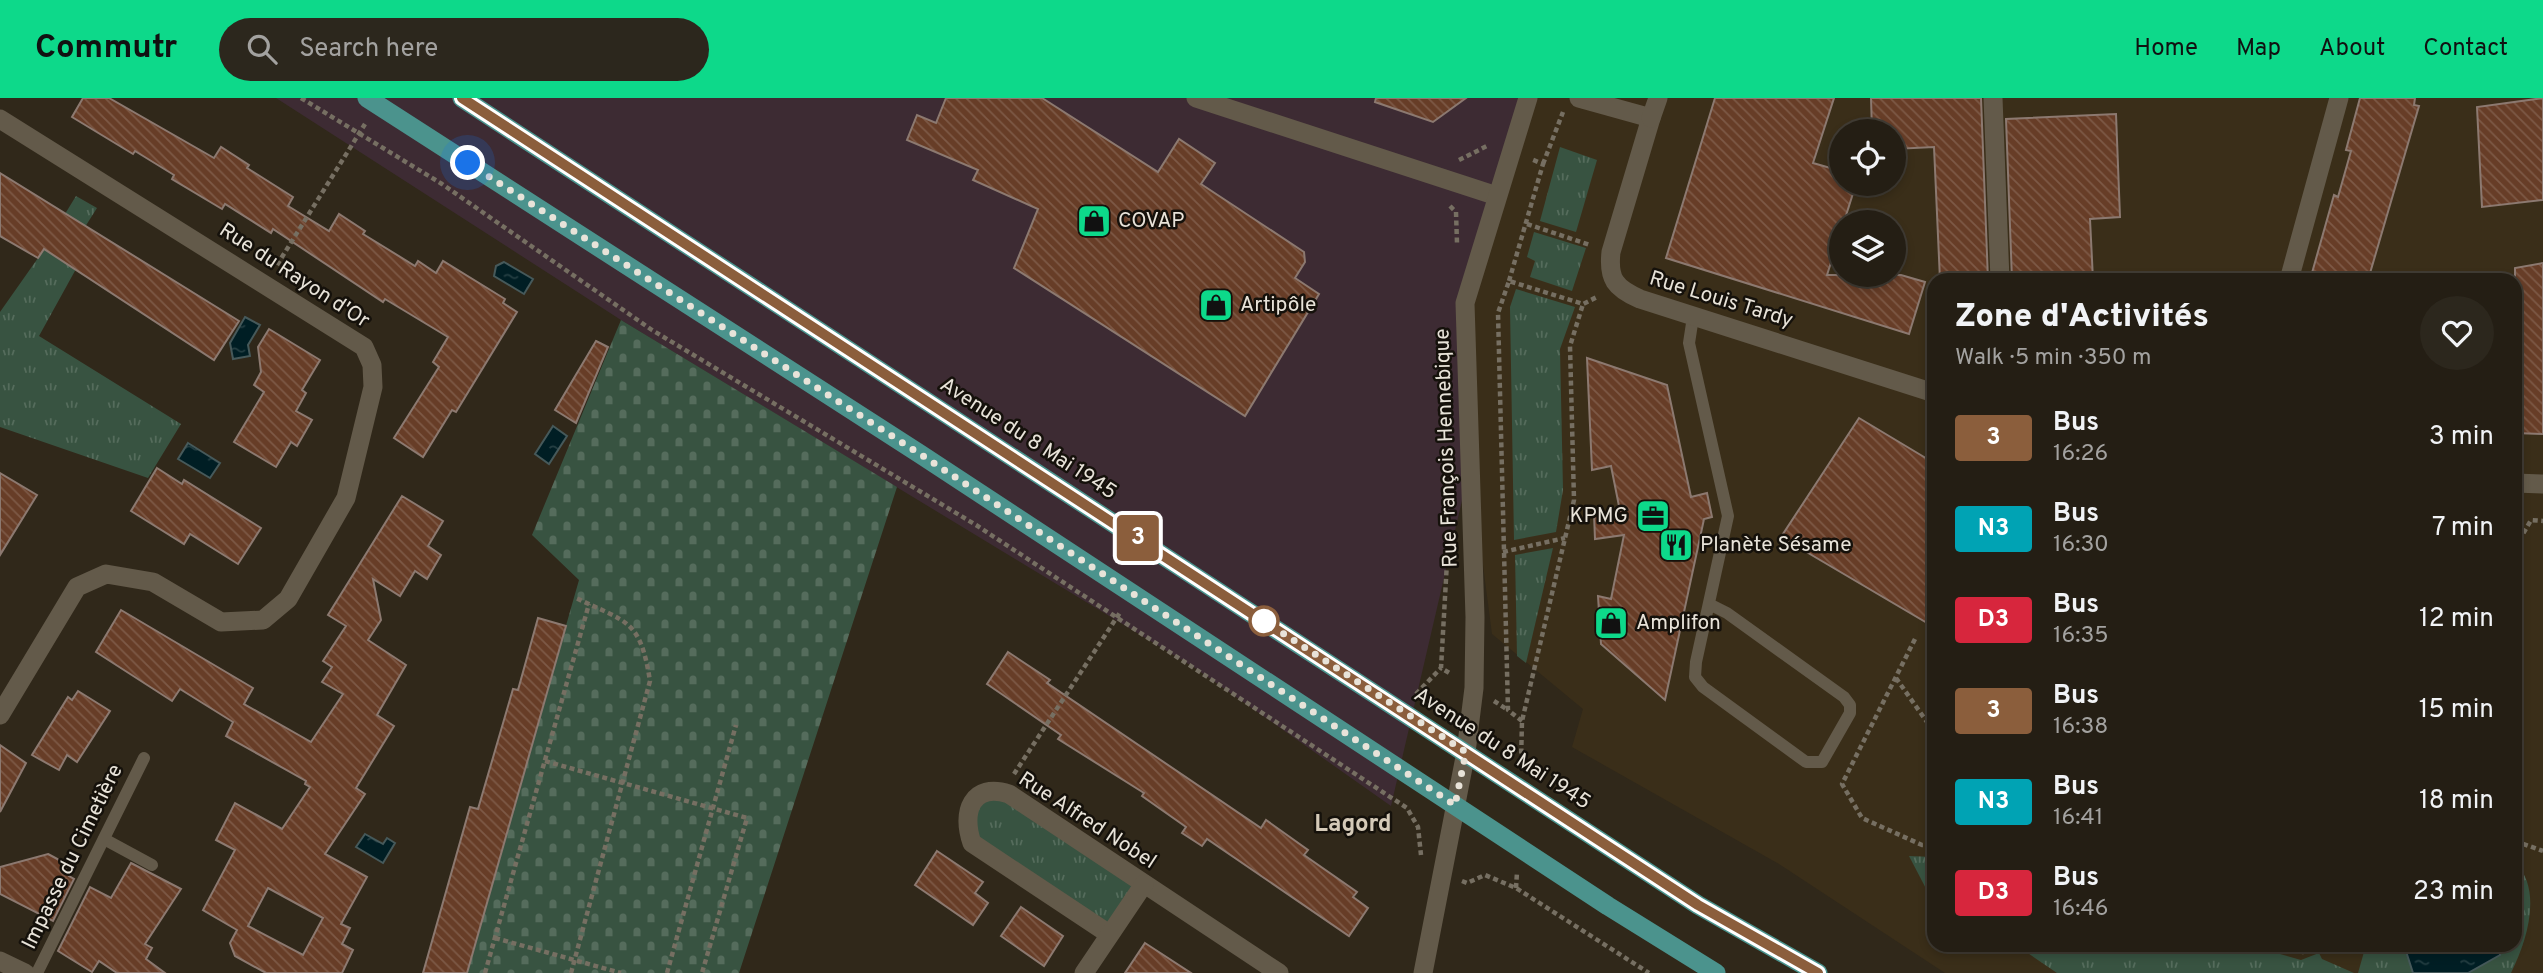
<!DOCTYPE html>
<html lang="en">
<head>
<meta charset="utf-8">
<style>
  body { margin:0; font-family:Overpass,sans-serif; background:#2c271d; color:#f1f3f6; height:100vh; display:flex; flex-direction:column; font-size:26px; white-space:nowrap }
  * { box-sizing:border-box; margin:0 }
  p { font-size:23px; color:#a3a2a0 }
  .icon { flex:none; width:38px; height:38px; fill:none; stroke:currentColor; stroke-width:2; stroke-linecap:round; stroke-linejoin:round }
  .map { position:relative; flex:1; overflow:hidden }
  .drawer { position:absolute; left:1927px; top:175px; width:595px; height:679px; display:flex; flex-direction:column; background:#241e14; border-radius:21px; box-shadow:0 4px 10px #0003,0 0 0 2px #413c34 }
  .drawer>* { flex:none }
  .badge { padding:0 14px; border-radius:5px; font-size:24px; line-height:46px }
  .fabs { position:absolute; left:1829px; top:21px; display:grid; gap:14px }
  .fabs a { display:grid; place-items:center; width:77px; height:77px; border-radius:50%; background:#241e14; box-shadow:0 4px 10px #0003,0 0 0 2px #413c34; font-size:35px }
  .you { position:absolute; width:35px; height:35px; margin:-18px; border:5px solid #fff; border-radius:50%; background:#1a73e8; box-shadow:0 0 0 10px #1a73e833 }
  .map>.badge { position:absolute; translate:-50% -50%; box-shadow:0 0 0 4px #fff }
  .round { display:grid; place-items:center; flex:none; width:74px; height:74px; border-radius:37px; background:#2c271d }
  .head { display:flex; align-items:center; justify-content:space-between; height:119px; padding:0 28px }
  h1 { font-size:33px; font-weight:800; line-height:52px }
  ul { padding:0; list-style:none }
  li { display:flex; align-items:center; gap:21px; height:91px; padding:0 28px }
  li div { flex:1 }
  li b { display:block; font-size:26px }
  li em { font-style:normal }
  li .badge { min-width:77px; font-weight:700; text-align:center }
  header { display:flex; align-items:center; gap:42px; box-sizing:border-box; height:98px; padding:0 35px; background:#0dd98a; color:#111 }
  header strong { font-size:33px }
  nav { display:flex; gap:38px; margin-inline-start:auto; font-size:24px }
  .search { width:490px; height:63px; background:#2c271d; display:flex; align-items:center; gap:18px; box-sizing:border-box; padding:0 24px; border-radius:38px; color:#a3a2a0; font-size:26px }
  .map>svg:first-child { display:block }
  .built { fill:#3a2e19; fill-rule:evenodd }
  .industrial { fill:#3d2b33 }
  .grass { fill:url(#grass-tufts) }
  .cemetery { fill:url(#cemetery-stones) }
  .water { fill:url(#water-ripples); stroke:#46595a; stroke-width:2 }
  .building { fill:url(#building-back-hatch); stroke:#8c7970; stroke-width:2; fill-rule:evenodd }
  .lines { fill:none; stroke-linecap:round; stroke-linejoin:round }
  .path { stroke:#766f62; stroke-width:4.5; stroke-dasharray:5 3.5; stroke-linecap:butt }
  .service { stroke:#635a4a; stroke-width:12 }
  .minor { stroke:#635a4a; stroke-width:19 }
  .tertiary { stroke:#635a4a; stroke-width:19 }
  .primary { stroke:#4b938d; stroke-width:19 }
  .line-casing { stroke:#fff; stroke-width:16 }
  .line { stroke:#8b5e3c; stroke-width:10 }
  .walk { stroke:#e8e3d9; stroke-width:7; stroke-dasharray:0 12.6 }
  .stop-dot { fill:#fff; stroke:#8b5e3c; stroke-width:3.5 }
  .labels { text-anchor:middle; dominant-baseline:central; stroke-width:5; stroke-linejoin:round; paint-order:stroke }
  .poi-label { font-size:21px; fill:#e8e3d9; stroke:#15110b; text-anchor:start }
  .street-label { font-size:21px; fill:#e8e3d9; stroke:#15110b }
  .quarter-label { font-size:24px; font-weight:bold; fill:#d5cab8; stroke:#15110b }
</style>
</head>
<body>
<header>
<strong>Commutr</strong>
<div class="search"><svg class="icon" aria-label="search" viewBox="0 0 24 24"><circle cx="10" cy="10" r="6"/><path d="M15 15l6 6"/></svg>Search here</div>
<nav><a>Home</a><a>Map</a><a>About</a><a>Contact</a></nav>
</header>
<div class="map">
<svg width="2543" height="875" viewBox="0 0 2543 875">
  <defs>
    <pattern id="grass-tufts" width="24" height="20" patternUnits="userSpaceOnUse" patternTransform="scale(1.75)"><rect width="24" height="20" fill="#385341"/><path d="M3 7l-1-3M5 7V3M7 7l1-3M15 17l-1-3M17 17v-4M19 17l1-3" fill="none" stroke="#556c5c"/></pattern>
    <pattern id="cemetery-stones" width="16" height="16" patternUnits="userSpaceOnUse" patternTransform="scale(1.75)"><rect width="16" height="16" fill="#385341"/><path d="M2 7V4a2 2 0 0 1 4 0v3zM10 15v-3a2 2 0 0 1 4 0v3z" fill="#556c5c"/></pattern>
    <pattern id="water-ripples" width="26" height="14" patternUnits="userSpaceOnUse" patternTransform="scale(1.75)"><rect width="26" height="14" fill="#001e24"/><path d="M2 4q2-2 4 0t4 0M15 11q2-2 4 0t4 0" fill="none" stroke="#253f43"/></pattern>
    <pattern id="building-back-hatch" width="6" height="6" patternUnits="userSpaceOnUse" patternTransform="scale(1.75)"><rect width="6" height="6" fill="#673d27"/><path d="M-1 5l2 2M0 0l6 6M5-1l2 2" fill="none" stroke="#7d5946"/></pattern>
  </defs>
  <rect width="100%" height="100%" fill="#30281a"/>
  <!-- built -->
  <path class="built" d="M1532 0H2543V875H1945L1779 766 1572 649 1583 611 1492 536 1470 368 1465 205ZM1841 33H1894V86H1841ZM1841 124H1894V177H1841ZM1934 182H2515V847H1934Z"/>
  <!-- industrial -->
  <path class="industrial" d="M276 0H1528L1465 205 1470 368 1391 708 1195 570 621 222Z"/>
  <!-- grass -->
  <g class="grass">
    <path d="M1560 49 1597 62 1576 134 1540 123Z"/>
    <path d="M76 98 97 110 78 140 76 171 39 238 181 326 148 380 0 329V214L38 160Z"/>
    <path d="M1534 134 1586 150 1572 193 1530 179 1535 163 1527 159Z"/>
    <path d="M1516 191 1575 209 1560 251 1563 392 1556 434 1514 442 1510 209Z"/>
    <path d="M1553 450 1526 565 1517 558 1515 457Z"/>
    <path d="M991 691 1144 786 1109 836 972 745 967 715Z"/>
    <path d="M1909 758 1934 759V804H1933Z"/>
    <path d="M2515 764C2543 792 2527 843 2511 875H2358L2366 847H2515Z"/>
    <path d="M2016 847H2248L2301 862 2319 855 2322 861 2354 875H2057Z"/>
  </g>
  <!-- cemetery -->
  <path class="cemetery" d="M621 222 897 389 739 875H467L579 482 532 437Z"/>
  <!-- water -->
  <g class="water">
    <path d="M504 164 533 181 524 196 494 178 496 168Z"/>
    <path d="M245 219 260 227 248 247 250 258 233 261 230 245Z"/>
    <path d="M553 328 567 338 549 366 535 356Z"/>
    <path d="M188 345 220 365 210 380 178 361Z"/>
    <path d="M365 736 383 746 387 740 395 745 383 765 356 749Z"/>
    <path d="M2404 847H2500V857L2468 875H2413Z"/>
  </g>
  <!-- building -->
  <g class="building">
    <path d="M83 0H109L214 60 221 49 249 67 247 70 293 99 288 108 329 133 339 116 365 133 363 136 415 168 418 163 436 175 443 163 505 201 503 205 517 214 456 314 452 312 423 359 394 340 439 269 433 264 448 239 385 201 383 204 273 131 271 135 225 106 222 111 172 81 174 77 135 53 133 56 72 19Z"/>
    <path d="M946 0H1042L1158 74 1179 41 1215 65 1201 86 1304 154 1305 164 1295 180 1319 196 1245 318 1014 170 1038 111 973 82 978 72 907 42 917 17 936 25Z"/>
    <path d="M1376 0H1466L1433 24 1375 4Z"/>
    <path d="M1715 0H1834L1813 65 1841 73V86H1856L1827 177H1901L1925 184 1909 236 1666 160Z"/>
    <path d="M1871 0H1981L1988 182H1940L1934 49 1894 51V33H1872Z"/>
    <path d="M2360 0H2415L2414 7 2419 8 2368 182H2310L2334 97 2338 99 2351 53 2346 52Z"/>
    <path d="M2543 0V102L2482 109 2477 9Z"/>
    <path d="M2116 16 2120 119 2090 121 2093 182H2012L2006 21Z"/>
    <path d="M0 75 239 223 214 262 44 151 38 160 0 138Z"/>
    <path d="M2543 165V336L2515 335V170Z"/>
    <path d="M269 231 320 262 302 292 306 295 296 313 312 322 297 348 291 344 276 369 234 344 264 294 254 287 261 274 258 249Z"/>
    <path d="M596 243 608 249 576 325 555 312Z"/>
    <path d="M1587 260 1667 287 1691 399 1707 395 1712 419 1704 421 1665 602 1601 546 1598 498 1611 501 1624 437 1595 441 1594 416 1620 413 1611 368 1592 372Z"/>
    <path d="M1859 320 1934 365V529L1781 439Z"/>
    <path d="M157 370 182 386 184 382 261 430 238 466 190 436 184 446 131 413Z"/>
    <path d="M0 375 37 397 0 457Z"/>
    <path d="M402 398 443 423 428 448 441 457 427 481 415 473 400 498 373 481 381 522 368 542 406 567 377 617 394 628 356 690 365 696 325 756 367 779 341 826 350 830 342 846 353 852 342 875H266L235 858 230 845 237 832 203 812 235 752 216 742 235 705 282 731 310 689 305 686 306 683 226 638 233 624 180 591 172 603 96 554 121 512 253 590 244 606 311 644 343 596 322 584 332 569 323 563 346 528 328 517ZM268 790 323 820 303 857 248 828Z"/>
    <path d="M538 520 566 528 467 875H423L470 709 478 711 513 591 518 592Z"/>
    <path d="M1008 554 1050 582 1047 585 1261 730 1266 722 1308 752 1304 757 1357 794 1353 799 1368 810 1349 838 1207 741 1202 748 1182 735 1186 729 1142 698 1144 695 1058 641 1061 637 987 586Z"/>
    <path d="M78 593 110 613 77 664 67 657 59 672 32 657 68 599 72 602Z"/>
    <path d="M0 647 26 665 0 714Z"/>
    <path d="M937 753 983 784 975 795 988 805 973 827 915 787Z"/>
    <path d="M48 756 63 764 69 778 74 781 53 823 0 796V769Z"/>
    <path d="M131 765 181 791 145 846 152 850 146 861 165 875H117L99 863 92 874 58 853 90 789 111 800Z"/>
    <path d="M1021 809 1063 838 1044 868 1001 838Z"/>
    <path d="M1145 845 1191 875H1125Z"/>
  </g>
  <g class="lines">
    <!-- path -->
    <g class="path">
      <path d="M301 0 442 86 652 232 976 427 1407 710 1418 729 1421 757"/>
      <path d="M1459 62 1489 47"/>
      <path d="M1543 66 1563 14"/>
      <path d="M1450 108 1456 114 1457 145"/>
      <path d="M1527 126 1590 147"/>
      <path d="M277 167 365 26"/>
      <path d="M1509 183 1543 66 1531 61"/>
      <path d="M2515 450 2531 422 2543 423"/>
      <path d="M1503 454 1565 440"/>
      <path d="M1447 464 1441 570 1451 576"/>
      <path d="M1915 541 1842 686 1862 720 1922 747H1934"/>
      <path d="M1896 580 1927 624 1934 623"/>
      <path d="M1416 596 1441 570"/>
      <path d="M1494 603 1508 612"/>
      <path d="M1522 623 1508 612 1498 215 1509 183 1583 206 1597 199"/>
      <path d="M545 663 747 720 702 875"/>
      <path d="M1521 664 1522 623 1574 402 1570 248 1583 206"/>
      <path d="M1014 676 1121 513"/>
      <path d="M2515 743 2543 753"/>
      <path d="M1462 783 1467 785 1485 777 1516 790 1649 875"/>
      <path d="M1516 790 1517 774"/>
      <path d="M495 840 621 875"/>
      <path d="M2266 847 2303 854 2320 847"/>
      <path d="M485 875 589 506"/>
      <path d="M571 875 650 583C640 520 627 525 574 499"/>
      <path d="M667 875 736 627"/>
    </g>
    <!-- service -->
    <g class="service">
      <path d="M1693 219 1689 245 1728 418 1696 564 1695 579 1703 589 1806 664H1822L1850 615V607L1844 599 1727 515 1709 506"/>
      <path d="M104 741 152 767"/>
      <path d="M37 875 144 660"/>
    </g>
    <!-- minor -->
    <g class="minor">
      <path d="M1196 0 1497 98"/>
      <path d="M1579 0 1651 20 1611 154C1608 181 1615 190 1640 201L1934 295"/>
      <path d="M1993 0 2000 182"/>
      <path d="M1651 20 1658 0"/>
      <path d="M0 21 364 249 372 267 373 289 346 400 288 501 263 522 221 524 153 484 106 476 77 489 0 617"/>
      <path d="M2289 182 2339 0"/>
      <path d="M2515 385 2543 386"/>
      <path d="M1109 836 972 745C961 714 972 684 1009 696L1279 875"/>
      <path d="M0 863 25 875"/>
      <path d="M1084 875 1144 786"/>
    </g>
    <!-- tertiary -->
    <path class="tertiary" d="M1423 875 1466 654 1474 590 1475 519 1465 205 1528 0"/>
    <!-- primary -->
    <g class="primary">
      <path d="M367 0 920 356 1608 808 1716 875"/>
      <path d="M462 0 1698 807 1818 875"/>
    </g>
  </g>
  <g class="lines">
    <!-- line casing -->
    <g class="line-casing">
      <path id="line" d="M462 0 1698 807 1818 875"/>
    </g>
    <!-- line -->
    <use href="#line" class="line"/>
    <!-- walk -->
    <path class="walk" d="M468 65 920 356 1455 707 1466 654 1264 523"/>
  </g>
  <!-- icons -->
  <defs>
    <g id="shop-square" transform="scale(1.75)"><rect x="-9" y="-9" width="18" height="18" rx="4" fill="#0dd98a" stroke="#15110b"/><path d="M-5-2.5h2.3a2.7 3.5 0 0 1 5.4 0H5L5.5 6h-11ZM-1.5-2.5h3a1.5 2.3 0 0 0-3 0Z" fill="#111"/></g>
    <g id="office-square" transform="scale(1.75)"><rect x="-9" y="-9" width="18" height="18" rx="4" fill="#0dd98a" stroke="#15110b"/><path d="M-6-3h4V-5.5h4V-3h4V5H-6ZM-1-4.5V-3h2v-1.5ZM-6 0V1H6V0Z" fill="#111"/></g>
    <g id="restaurant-square" transform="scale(1.75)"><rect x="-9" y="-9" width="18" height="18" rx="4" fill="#0dd98a" stroke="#15110b"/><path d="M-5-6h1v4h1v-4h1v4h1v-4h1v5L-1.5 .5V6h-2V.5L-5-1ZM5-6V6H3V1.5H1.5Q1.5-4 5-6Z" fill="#111"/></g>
  </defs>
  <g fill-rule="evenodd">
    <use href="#shop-square" x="1094" y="123"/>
    <use href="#shop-square" x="1216" y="207"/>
    <use href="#office-square" x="1653" y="418"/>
    <use href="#restaurant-square" x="1676" y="447"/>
    <use href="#shop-square" x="1611" y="525"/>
  </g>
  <!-- markers -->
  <circle class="stop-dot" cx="1264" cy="523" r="14"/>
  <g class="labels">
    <!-- poi labels -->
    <g class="poi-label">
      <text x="1118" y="123">COVAP</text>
      <text x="1240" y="207">Artipôle</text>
      <text x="1628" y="418" text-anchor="end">KPMG</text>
      <text x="1700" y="447">Planète Sésame</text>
      <text x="1636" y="525">Amplifon</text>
    </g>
    <!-- street labels -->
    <g class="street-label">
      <text transform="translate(294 178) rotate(33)">Rue du Rayon d'Or</text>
      <text transform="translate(1721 202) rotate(17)">Rue Louis Tardy</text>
      <text transform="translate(1028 341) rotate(33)">Avenue du 8 Mai 1945</text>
      <text transform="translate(1447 350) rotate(-92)">Rue François Hennebique</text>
      <text transform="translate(1502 651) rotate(33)">Avenue du 8 Mai 1945</text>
      <text transform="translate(1087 723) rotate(33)">Rue Alfred Nobel</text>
      <text transform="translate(73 759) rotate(-64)">Impasse du Cimetière</text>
    </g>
    <!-- quarter labels -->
    <g class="quarter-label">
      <text x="1353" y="727">Lagord</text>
    </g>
  </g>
</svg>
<div class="fabs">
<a><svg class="icon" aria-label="locate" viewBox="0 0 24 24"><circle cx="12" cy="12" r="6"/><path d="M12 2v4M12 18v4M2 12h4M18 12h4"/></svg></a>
<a><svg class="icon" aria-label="layers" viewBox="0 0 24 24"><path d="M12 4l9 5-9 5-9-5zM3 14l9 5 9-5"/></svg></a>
</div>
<div class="you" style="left:468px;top:65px"></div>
<b class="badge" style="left:1138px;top:440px;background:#8b5e3c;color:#fff">3</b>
<section class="drawer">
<div class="head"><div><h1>Zone d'Activités</h1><p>Walk · 5 min · 350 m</p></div><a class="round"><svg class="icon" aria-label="heart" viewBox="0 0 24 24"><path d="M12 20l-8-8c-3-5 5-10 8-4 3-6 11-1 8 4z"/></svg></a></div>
<ul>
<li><span class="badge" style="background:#8b5e3c;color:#fff">3</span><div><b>Bus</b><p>16:26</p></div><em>3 min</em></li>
<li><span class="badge" style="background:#00a3b4;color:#fff">N3</span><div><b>Bus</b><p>16:30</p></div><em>7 min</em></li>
<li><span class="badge" style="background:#d7263d;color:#fff">D3</span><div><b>Bus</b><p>16:35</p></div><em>12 min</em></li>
<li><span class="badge" style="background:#8b5e3c;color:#fff">3</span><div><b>Bus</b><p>16:38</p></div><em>15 min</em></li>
<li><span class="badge" style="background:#00a3b4;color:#fff">N3</span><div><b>Bus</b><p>16:41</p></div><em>18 min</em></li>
<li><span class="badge" style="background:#d7263d;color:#fff">D3</span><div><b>Bus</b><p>16:46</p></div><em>23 min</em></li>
</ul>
</section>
</div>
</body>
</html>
